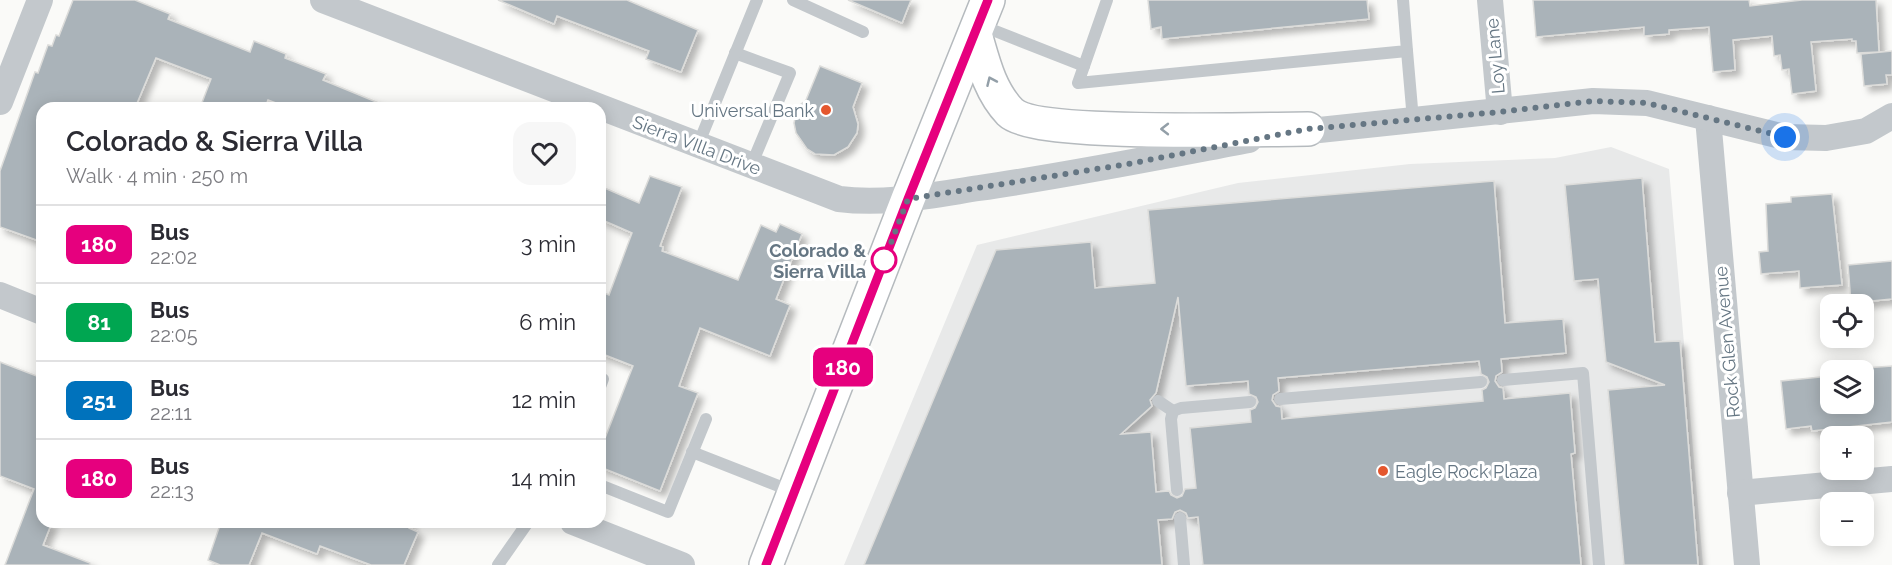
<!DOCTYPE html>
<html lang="en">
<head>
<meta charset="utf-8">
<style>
  body { margin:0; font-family:Raleway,sans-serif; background:#f7f7f7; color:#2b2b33; height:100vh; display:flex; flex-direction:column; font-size:22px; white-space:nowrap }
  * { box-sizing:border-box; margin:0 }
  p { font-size:20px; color:#7c7c81 }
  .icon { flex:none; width:33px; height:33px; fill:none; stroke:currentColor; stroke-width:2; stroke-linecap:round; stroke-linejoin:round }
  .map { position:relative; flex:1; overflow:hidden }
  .drawer { position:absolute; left:36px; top:102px; width:570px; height:426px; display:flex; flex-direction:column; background:#fff; border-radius:18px; box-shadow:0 3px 15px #0003 }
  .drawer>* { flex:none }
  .badge { padding:0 12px; border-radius:9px; font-size:21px; line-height:39px }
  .fabs { position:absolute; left:1820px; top:294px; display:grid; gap:12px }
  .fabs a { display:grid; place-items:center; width:54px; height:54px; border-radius:12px; background:#fff; box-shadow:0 3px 15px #0003; font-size:30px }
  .you { position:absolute; width:30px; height:30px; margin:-15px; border:4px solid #fff; border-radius:50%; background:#1a73e8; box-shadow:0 0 0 9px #1a73e833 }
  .map>.badge { position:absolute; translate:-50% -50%; box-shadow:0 0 0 3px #fff }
  .round { display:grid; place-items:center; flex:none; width:63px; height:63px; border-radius:18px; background:#f7f7f7 }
  .head { display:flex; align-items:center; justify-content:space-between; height:102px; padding:0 30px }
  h1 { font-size:28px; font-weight:600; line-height:45px }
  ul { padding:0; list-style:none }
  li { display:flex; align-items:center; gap:18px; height:78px; padding:0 30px; border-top:2px solid #e1e1e2 }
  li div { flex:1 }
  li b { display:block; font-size:22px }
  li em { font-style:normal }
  li .badge { min-width:66px; font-weight:700; text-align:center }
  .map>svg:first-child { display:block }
  .built { fill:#e8e9e9 }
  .building { fill:#aab3b9; stroke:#dcdcda; stroke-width:1.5; fill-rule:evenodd; filter:url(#shadow) }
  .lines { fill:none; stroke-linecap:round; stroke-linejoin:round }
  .primary-casing { stroke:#b5babe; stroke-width:36 }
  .lane { stroke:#c3c8cc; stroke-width:12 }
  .street { stroke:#c3c8cc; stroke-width:26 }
  .primary { stroke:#fff; stroke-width:33 }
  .oneway { stroke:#939fa8 }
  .line-casing { stroke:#fff; stroke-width:14 }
  .line { stroke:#e6007e; stroke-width:9 }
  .walk { stroke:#657683; stroke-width:6; stroke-dasharray:0 10.8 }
  .poi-dot { fill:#e4572e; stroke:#fff; stroke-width:2 }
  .stop-dot { fill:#fff; stroke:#e6007e; stroke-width:3 }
  .labels { text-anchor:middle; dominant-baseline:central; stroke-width:6; stroke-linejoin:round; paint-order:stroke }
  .street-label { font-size:18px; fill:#657683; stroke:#fff }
  .poi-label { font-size:18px; fill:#657683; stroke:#fff; text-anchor:end }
  .stop-label { font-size:18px; font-weight:bold; fill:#657683; stroke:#fff; text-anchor:end }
</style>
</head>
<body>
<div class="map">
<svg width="1892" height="565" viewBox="0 0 1892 565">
  <defs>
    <filter id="shadow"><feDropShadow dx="5.5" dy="5.5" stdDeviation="3" flood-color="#0004"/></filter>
  </defs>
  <rect width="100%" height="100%" fill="#fafaf8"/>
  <!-- built -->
  <path class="built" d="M1611 147 1669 169 1703 565H844L977 245 1238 183 1410 164 1555 158Z"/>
  <!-- building -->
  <g class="building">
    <path d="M73 0H135L170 14 168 19 250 52 254 41 286 54 285 58 326 74 323 80 391 108H289L268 100 265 108H200L211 79 156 58 135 108H42V242L0 227V171L35 72 38 73 48 45 52 46 56 35 59 36Z"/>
    <path d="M498 0H627L698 30 681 72 646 59 649 51 557 16 554 24Z"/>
    <path d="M848 0H911L902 23Z"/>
    <path d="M1148 0H1367L1369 19 1162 39 1161 27 1151 29Z"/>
    <path d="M1533 0H1749L1750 6 1802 0H1876L1879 52 1857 53 1856 41H1852V39L1811 42 1816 91 1792 94 1789 69 1782 70 1780 55 1774 56 1772 36 1733 40 1735 70 1713 72 1709 27 1669 30V34L1644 36V27L1536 37Z"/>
    <path d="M1892 51V75H1886L1887 84 1864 86 1861 54Z"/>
    <path d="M820 66 862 83 853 107 858 124 857 133 848 147 834 155 815 154 807 149 796 133 794 123 796 114 800 105 806 100Z"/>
    <path d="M650 176 682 187 660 246 663 247 662 251 738 280 761 225 776 232 780 224 802 234 776 299 790 305 770 356 700 328 679 386 698 393 660 491 600 467V451L633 366 600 353V291L609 295 632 233 600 219V186L639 203Z"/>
    <path d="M1642 178 1655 342 1680 341 1698 565H1624L1608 390 1665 385 1606 362 1598 279 1574 281 1565 185Z"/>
    <path d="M1494 181 1505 323 1563 319 1566 353 1501 359 1502 372 1496 376 1495 381 1499 387 1503 388 1504 399 1570 393 1575 453 1571 454 1581 565H1203L1198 517 1188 518 1186 513 1180 510 1175 512 1172 519 1158 520 1162 565H864L996 250 1091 242 1095 288 1155 283 1148 210ZM1178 297 1186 386 1248 381 1249 394 1256 397 1258 402 1255 408 1250 410 1251 422 1190 428 1196 488 1185 489 1182 496 1177 498 1171 495 1169 491 1156 492 1151 432 1121 434 1152 406 1150 400 1156 393ZM1479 361 1481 374 1487 377 1489 382 1486 388 1482 390 1483 401 1282 419 1281 407 1276 406 1272 400 1273 395 1279 391 1278 378Z"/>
    <path d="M1832 194 1842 285 1800 288 1799 271 1761 274 1759 252 1768 251 1766 204 1791 202V197Z"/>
    <path d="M1892 261V299L1851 303 1848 265Z"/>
    <path d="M0 362 42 378V522H52L43 545 90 563V565H5L34 489 0 476Z"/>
    <path d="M1892 366V422L1812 431 1811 426 1786 429 1781 381 1830 376V404H1863V373L1866 372 1865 368Z"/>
    <path d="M221 522H411L409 528 418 532 404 565H371L320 546 317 554 262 533 249 565H220L208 560Z"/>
  </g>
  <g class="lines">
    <!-- primary casing -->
    <g class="primary-casing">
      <g id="primary">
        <path d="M975 34C983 61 989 90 1010 112 1035 137 1262 129 1308 129"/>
        <path d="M766 565 908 199 988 0"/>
      </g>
    </g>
    <!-- lane -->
    <g class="lane">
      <path d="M793 0 863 32"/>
      <path d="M980 25 1084 66 1107 0"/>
      <path d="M1407 51 1413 120"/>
      <path d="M735 53 790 73 751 166"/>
      <path d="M1084 66 1078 83 1407 51 1403 0"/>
      <path d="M698 145 757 0"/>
      <path d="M1503 380 1583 373 1599 565"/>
      <path d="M600 387 603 379"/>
      <path d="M1280 399 1481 382"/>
      <path d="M1158 401 1173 411"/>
      <path d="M692 452 794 492"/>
      <path d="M600 485 668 512 706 419"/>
      <path d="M1177 490 1171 419 1173 411 1181 408 1250 402"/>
      <path d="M1180 518 1184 565"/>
      <path d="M498 565 528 522"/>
    </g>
    <!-- street -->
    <g class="street">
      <path d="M323 0 839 199C886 205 933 195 979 188 1070 175 1159 157 1249 140"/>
      <path d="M1490 0 1500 112"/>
      <path d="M0 102 40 0"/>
      <path d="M1708 118 1747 565"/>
      <path d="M1291 133 1593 101 1647 103 1785 137 1826 138 1866 131 1892 116"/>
      <path d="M0 295 42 312"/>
      <path d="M1740 493 1892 479"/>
      <path d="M573 522 682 565"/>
    </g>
    <!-- primary -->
    <use href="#primary" class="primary"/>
  </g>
  <!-- one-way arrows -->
  <defs><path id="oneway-chevron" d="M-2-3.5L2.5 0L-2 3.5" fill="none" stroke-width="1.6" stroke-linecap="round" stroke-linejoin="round" transform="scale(1.5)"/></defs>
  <g class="oneway">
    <use href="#oneway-chevron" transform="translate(991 81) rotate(-114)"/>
    <use href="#oneway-chevron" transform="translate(1165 129) rotate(-180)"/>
  </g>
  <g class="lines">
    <!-- line casing -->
    <g class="line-casing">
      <path id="line" d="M766 565 908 199 988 0"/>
    </g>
    <!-- line -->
    <use href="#line" class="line"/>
    <!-- walk -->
    <path class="walk" d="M884 260 882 266 908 199 1128 164 1308 129 1500 112 1593 101 1647 103 1785 137"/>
  </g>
  <!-- markers -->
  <g class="poi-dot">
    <circle cx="826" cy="110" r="6"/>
    <circle cx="1383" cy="471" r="6"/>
  </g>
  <circle class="stop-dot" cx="884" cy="260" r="12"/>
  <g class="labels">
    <!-- street labels -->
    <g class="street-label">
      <text transform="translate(1495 56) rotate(-95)">Loy Lane</text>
      <text transform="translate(697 145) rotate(21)">Sierra VIlla Drive</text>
      <text transform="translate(1727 342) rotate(-95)">Rock Glen Avenue</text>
    </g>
    <!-- poi labels -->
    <g class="poi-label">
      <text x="814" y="110">Universal Bank</text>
      <text x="1395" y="471" text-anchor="start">Eagle Rock Plaza</text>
    </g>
    <!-- stop labels -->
    <g class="stop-label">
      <text x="866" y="250">Colorado &amp;<tspan x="866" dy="21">Sierra Villa</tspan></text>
    </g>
  </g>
</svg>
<div class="fabs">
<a><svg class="icon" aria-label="locate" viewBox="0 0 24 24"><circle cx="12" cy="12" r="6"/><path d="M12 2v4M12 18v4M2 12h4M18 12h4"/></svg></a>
<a><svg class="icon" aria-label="layers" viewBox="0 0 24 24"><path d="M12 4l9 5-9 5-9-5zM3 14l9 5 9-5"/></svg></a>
<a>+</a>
<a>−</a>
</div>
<div class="you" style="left:1785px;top:137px"></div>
<b class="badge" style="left:843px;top:367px;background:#e6007e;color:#fff">180</b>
<section class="drawer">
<div class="head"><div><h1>Colorado &amp; Sierra Villa</h1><p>Walk · 4 min · 250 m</p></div><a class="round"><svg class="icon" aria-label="heart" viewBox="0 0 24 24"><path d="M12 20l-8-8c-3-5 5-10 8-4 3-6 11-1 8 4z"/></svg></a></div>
<ul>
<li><span class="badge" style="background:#e6007e;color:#fff">180</span><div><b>Bus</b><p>22:02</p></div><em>3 min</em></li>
<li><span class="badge" style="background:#00a651;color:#fff">81</span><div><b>Bus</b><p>22:05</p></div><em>6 min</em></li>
<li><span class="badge" style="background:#0072bc;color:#fff">251</span><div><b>Bus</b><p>22:11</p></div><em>12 min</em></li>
<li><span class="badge" style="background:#e6007e;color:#fff">180</span><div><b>Bus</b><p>22:13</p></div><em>14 min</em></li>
</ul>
</section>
</div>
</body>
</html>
